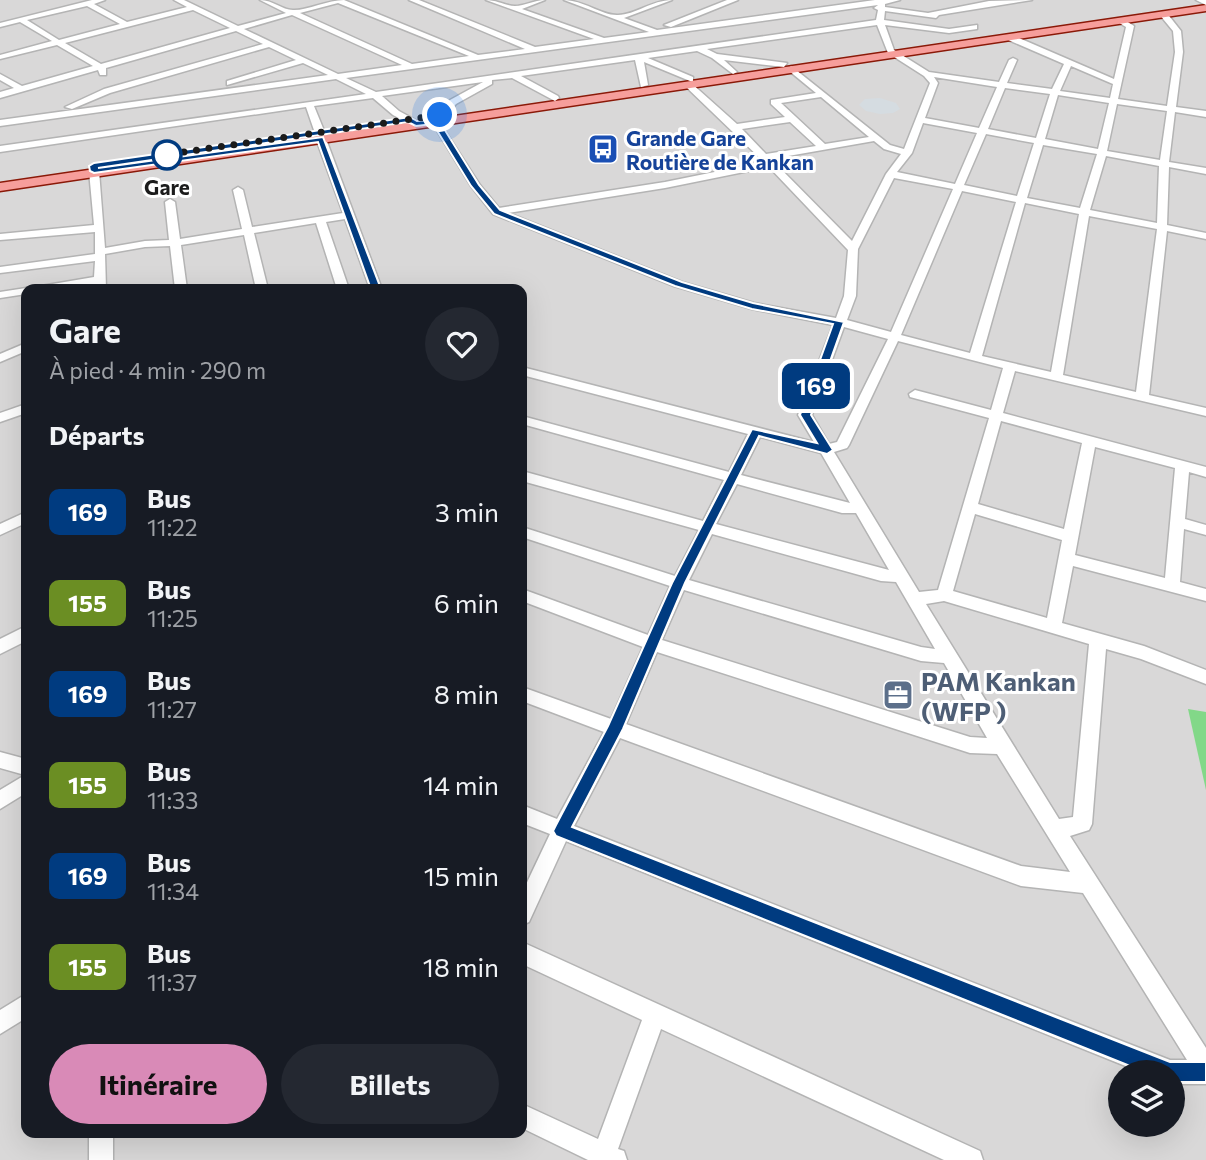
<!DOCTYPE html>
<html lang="fr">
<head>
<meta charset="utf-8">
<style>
  body { margin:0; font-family:Commissioner,sans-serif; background:#242831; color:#f1f3f6; height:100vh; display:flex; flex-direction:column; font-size:26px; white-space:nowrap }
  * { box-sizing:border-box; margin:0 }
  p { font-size:23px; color:#9ea1a6 }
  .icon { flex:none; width:38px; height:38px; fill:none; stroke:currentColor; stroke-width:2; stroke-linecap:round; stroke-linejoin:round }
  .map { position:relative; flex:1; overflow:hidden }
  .panel { position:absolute; left:21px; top:284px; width:506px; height:854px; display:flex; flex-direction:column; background:#171b24; border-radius:14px; box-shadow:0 7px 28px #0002 }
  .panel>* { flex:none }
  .badge { padding:0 14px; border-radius:10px; font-size:24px; line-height:46px }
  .controls { position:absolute; left:1108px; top:1060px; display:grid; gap:14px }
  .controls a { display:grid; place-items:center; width:77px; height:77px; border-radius:50%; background:#171b24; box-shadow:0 7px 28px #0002; font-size:35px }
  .you { position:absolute; width:35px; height:35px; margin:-18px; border:5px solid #fff; border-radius:50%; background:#1a73e8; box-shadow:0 0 0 10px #1a73e833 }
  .map>.badge { position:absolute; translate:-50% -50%; box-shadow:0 0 0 4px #fff }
  h2 { padding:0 28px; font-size:26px; line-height:63px }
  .round { display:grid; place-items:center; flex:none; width:74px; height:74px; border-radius:37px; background:#242831 }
  .overview { display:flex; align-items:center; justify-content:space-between; height:119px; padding:0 28px }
  h1 { font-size:33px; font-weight:700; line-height:52px }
  .cta { display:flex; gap:14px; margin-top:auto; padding:14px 28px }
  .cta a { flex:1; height:80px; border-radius:42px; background:#d98ab7; color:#111; font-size:28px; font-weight:700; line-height:80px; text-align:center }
  .cta a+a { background:#242831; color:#f1f3f6 }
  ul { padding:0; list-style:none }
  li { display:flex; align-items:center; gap:21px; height:91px; padding:0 28px }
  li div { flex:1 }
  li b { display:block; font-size:26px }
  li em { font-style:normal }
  li .badge { min-width:77px; font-weight:700; text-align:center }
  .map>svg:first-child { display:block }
  .residential { fill:#d9d8d8; fill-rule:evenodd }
  .pitch { fill:#82d888 }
  .plaza { fill:#d5dce1 }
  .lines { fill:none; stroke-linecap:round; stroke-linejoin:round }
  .minor-casing { stroke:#b4b4b4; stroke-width:3 }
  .major-casing { stroke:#8a1908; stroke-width:3 }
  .minor { fill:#fff; fill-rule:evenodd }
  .major { fill:#f69e9b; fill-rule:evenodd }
  .line { fill:#003b80; stroke:#fff; stroke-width:2 }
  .walk { stroke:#1b1b1b; stroke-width:7; stroke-dasharray:0 12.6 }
  .stop-dot { fill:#fff; stroke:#003b80; stroke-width:3.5 }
  .labels { text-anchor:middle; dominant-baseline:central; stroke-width:6; stroke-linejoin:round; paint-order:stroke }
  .far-transit-label { font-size:21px; font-weight:bold; fill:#164399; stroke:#fff; text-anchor:start }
  .far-stop-label { font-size:21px; font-weight:bold; fill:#1b1b1b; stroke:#fff }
  .service-label { font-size:26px; font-weight:bold; fill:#4e5e75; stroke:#fff; text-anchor:start }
</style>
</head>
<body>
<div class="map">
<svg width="1206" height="1160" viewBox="0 0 1206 1160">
  <rect width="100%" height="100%" fill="#ece2e1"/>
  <!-- residential -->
  <path class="residential" d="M0 0H1206V1160H0ZM26 289H522V1132H26ZM1120 1073H1172V1125H1120Z"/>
  <!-- pitch -->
  <path class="pitch" d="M1188 709 1206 712V790Z"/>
  <!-- plaza -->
  <path class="plaza" d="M880 98 896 103 900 109 893 113 880 114 866 111 859 105 865 99Z"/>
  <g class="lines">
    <!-- minor casing -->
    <g class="minor-casing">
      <g id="minor">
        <path d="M92 0H105L94 4 127 22 187 7 174 0H184L238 26 286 13 260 0C273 0 282 10 293 10 305 11 328 0 344 0L478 55 525 49 409 0H419L535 47 594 39 486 0C497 0 506 6 515 6 525 6 534 0 545 0L522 9 604 38 649 32 564 0C583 0 603 16 618 15 635 15 652 0 672 0L624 18 657 30 875 0H900L885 4V7L928 13 989 1 1032 0 939 15 936 18 885 11 884 20 949 29 977 25V29L949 33 885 25 894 50 929 72 999 82 1009 60 1013 58 1017 60 1007 83 1052 89 1064 64 1006 39V35H1012L1114 79 1126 27 1116 21 1123 19 1134 26 1118 99 1167 106 1175 52 1173 31 1159 14 1166 12 1181 31 1183 52 1176 107 1206 111V117L1175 112 1169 162 1206 168V174L1169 167 1167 225 1206 233V239L1167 231 1149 395 1206 408V416L1015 371 1003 413 1206 467V477L1189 472 1185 519 1206 525V535L1184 529 1180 582 1206 589V601L1073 566 1062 623 1144 646 1206 670V684L1141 659 1106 649 1092 824 1089 830 1070 836 1206 1048V1084H1172V1073H1143L566 841 529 922 522 925V893L550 834 522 823V805L557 819 604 732 522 701V687L611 719 643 647 522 601V589L648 635 670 586 522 537V527L675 576 699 530 522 481V471L703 521 724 480 522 424V416L729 472 748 434 522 375V367L814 442 798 415 833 325 752 309 674 286 493 214 471 186 431 121 450 100 483 82 382 96 399 111 419 122 420 124 416 127 393 115 373 98 314 106 325 133 320 136 315 133 306 107 0 152V146L366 94 336 79 0 126V120L328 75 303 63 227 85V81L296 60 269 47 110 93 72 109 65 107 104 89 263 44 236 31 106 68V75H100L98 70 0 98V92L14 88 0 80V74L22 86 93 66 57 45 0 59V55L52 41 20 22 0 27V23ZM338 3 469 56 412 64 300 13ZM878 5 874 8 878 10 876 20 376 92 346 78ZM87 6 120 24 59 40 27 20ZM193 10 230 28 101 64 65 43ZM292 15 402 65 338 74 244 29ZM877 25 888 53 924 76 930 83 904 149 890 145 791 66 788 70 816 93 771 100V104L785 117 737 124 690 82 683 84 764 162 665 182 499 208 480 185 440 123 456 104 492 84V80L512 78 555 101 559 98 558 96 521 76 635 60 641 87 648 85 644 62 690 81H693V77L648 58 697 51 712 58 733 74 737 72 724 60 784 67 787 63 717 54 707 49ZM1071 66 1113 84 1110 98 1060 91ZM934 77 997 87 979 128 925 118 938 83ZM1005 88 1050 94 1036 138 988 129ZM1058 95 1109 103 1098 149 1045 139ZM821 97 869 137 825 144 781 103ZM1117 104 1167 111 1160 160 1107 151ZM790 122 816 146 766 154 742 129ZM923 123 977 133 955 184 897 172 912 153ZM986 134 1034 143 1017 196 964 185ZM874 141 884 149 901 154 886 174 852 241 771 159ZM1043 145 1097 154 1080 208 1027 198ZM1106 156 1159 166 1157 223 1090 210ZM769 167 848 250 844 296 836 318 754 303 682 282 508 213 665 188ZM894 178 953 189 891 332 847 320 856 296 858 249ZM962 191 1016 202 970 353 901 335ZM1025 203 1079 214 1051 372 982 356ZM1089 216 1157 229 1136 392 1063 375ZM844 327 888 339 837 442 829 444 812 415ZM898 341 1003 368 991 410 915 390 909 394 910 397 989 418 938 590 919 592 834 452 847 448 849 445ZM1001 421 1082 443 1064 529 978 504ZM760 437 821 453 850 503 741 475ZM1095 447 1175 468 1165 578 1075 555ZM737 484 842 513H856L889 570 716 524ZM975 514 1062 540 1047 618 953 591ZM712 534 881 581 896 582 935 649 921 647 689 580ZM684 590 921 661 944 663 987 738 970 737 662 640ZM944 601 1089 644 1073 817 1059 819 926 604ZM657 652 970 753 997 754 1070 872 1021 866 626 724ZM620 738 1021 886 1083 893 1187 1060H1170L574 826Z"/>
        <path d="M727 0H738L671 27 664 25Z"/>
        <path d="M1196 0H1206V5Z"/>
        <path d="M321 136 326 139 382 289H370L345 219 326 222 349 289H337L316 223 254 233 268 289H256L244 235 181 245 187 289H175L170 246 145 247 105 254 106 289H94V284L65 289H35L41 286 94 277 95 261 0 273V267L95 254V232L0 240V234L94 225 89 171 94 168 99 171 105 248 145 241 169 240 165 202 170 199 175 202 180 239 242 229 233 190 238 187 243 190 252 227 343 213 316 139Z"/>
        <path d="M26 288 30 289H26V294L0 298V292Z"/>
        <path d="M26 343V351L0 362V354Z"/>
        <path d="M26 404V413L0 422V413Z"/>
        <path d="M26 512V523L0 535V524Z"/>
        <path d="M26 626V641L0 654V639Z"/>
        <path d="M0 752 26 759V793L0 809V790L25 775 0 768Z"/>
        <path d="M522 942 980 1151 983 1160H944L661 1029 618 1149 624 1151 627 1160H588L522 1128V1104L598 1139 642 1020 522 964Z"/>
        <path d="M26 994V1018L0 1034V1010Z"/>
        <rect x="89" y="1132" width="24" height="28"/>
      </g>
    </g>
    <!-- major casing -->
    <g class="major-casing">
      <path id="major" d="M1206 5V11L0 191V183Z"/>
    </g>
    <!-- minor -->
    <use href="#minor" class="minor"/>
    <!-- major -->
    <use href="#major" class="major"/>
  </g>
  <!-- line -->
  <path class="line" d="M410 117 417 121 438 119 479 185 500 210 682 282 753 303 844 322 811 415 833 450 827 454 759 436 685 583 623 729 572 827 1170 1062H1206V1082H1170L556 836 553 831 556 825 608 726 672 583 752 429 817 443 800 415 833 324 752 309 675 286 494 214 471 186 433 124 416 126 408 122 98 168 323 137 381 289 376 292 371 289 318 142 94 173 90 171 89 166 94 163Z"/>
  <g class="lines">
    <!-- walk -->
    <path class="walk" d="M167 155H163L440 115"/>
  </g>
  <!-- icons -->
  <defs>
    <g id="bus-square" transform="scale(1.575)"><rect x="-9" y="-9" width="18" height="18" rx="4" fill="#1a4fb4" stroke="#fff"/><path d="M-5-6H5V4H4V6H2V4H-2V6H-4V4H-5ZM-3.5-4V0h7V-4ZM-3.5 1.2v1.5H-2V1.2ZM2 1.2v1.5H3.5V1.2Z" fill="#fff"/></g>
    <g id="office-square" transform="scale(1.575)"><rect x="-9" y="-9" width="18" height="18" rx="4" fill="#5c6f8a" stroke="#fff"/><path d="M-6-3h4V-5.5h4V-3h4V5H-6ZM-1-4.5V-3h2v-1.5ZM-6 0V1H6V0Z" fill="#fff"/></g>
  </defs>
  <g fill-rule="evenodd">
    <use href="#bus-square" x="603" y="149"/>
    <use href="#office-square" x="898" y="695"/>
  </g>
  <!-- markers -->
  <circle class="stop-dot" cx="167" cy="155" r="14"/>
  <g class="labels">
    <!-- far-transit labels -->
    <g class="far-transit-label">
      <text x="626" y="137">Grande Gare<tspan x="626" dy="24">Routière de Kankan</tspan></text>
    </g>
    <!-- far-stop labels -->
    <g class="far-stop-label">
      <text x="167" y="186">Gare</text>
    </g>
    <!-- service labels -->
    <g class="service-label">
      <text x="921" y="680">PAM Kankan<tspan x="921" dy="30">(WFP )</tspan></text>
    </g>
  </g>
</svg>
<div class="controls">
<a><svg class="icon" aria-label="layers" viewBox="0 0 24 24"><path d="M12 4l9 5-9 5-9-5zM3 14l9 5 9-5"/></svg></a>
</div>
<div class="you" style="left:440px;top:115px"></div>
<b class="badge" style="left:816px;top:386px;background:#003b80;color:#fff">169</b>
<section class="panel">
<div class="overview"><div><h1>Gare</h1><p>À pied · 4 min · 290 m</p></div><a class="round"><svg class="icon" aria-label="heart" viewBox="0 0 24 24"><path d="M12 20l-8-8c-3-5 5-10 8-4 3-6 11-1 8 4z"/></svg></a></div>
<h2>Départs</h2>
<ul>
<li><span class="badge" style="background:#003b80;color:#fff">169</span><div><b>Bus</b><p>11:22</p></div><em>3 min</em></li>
<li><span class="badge" style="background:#6b8e23;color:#fff">155</span><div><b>Bus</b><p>11:25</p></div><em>6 min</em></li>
<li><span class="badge" style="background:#003b80;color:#fff">169</span><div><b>Bus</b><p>11:27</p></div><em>8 min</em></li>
<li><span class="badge" style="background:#6b8e23;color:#fff">155</span><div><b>Bus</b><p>11:33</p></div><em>14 min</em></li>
<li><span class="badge" style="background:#003b80;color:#fff">169</span><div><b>Bus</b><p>11:34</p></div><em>15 min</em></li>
<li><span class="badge" style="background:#6b8e23;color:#fff">155</span><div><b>Bus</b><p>11:37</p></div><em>18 min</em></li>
</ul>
<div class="cta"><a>Itinéraire</a><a>Billets</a></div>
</section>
</div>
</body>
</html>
